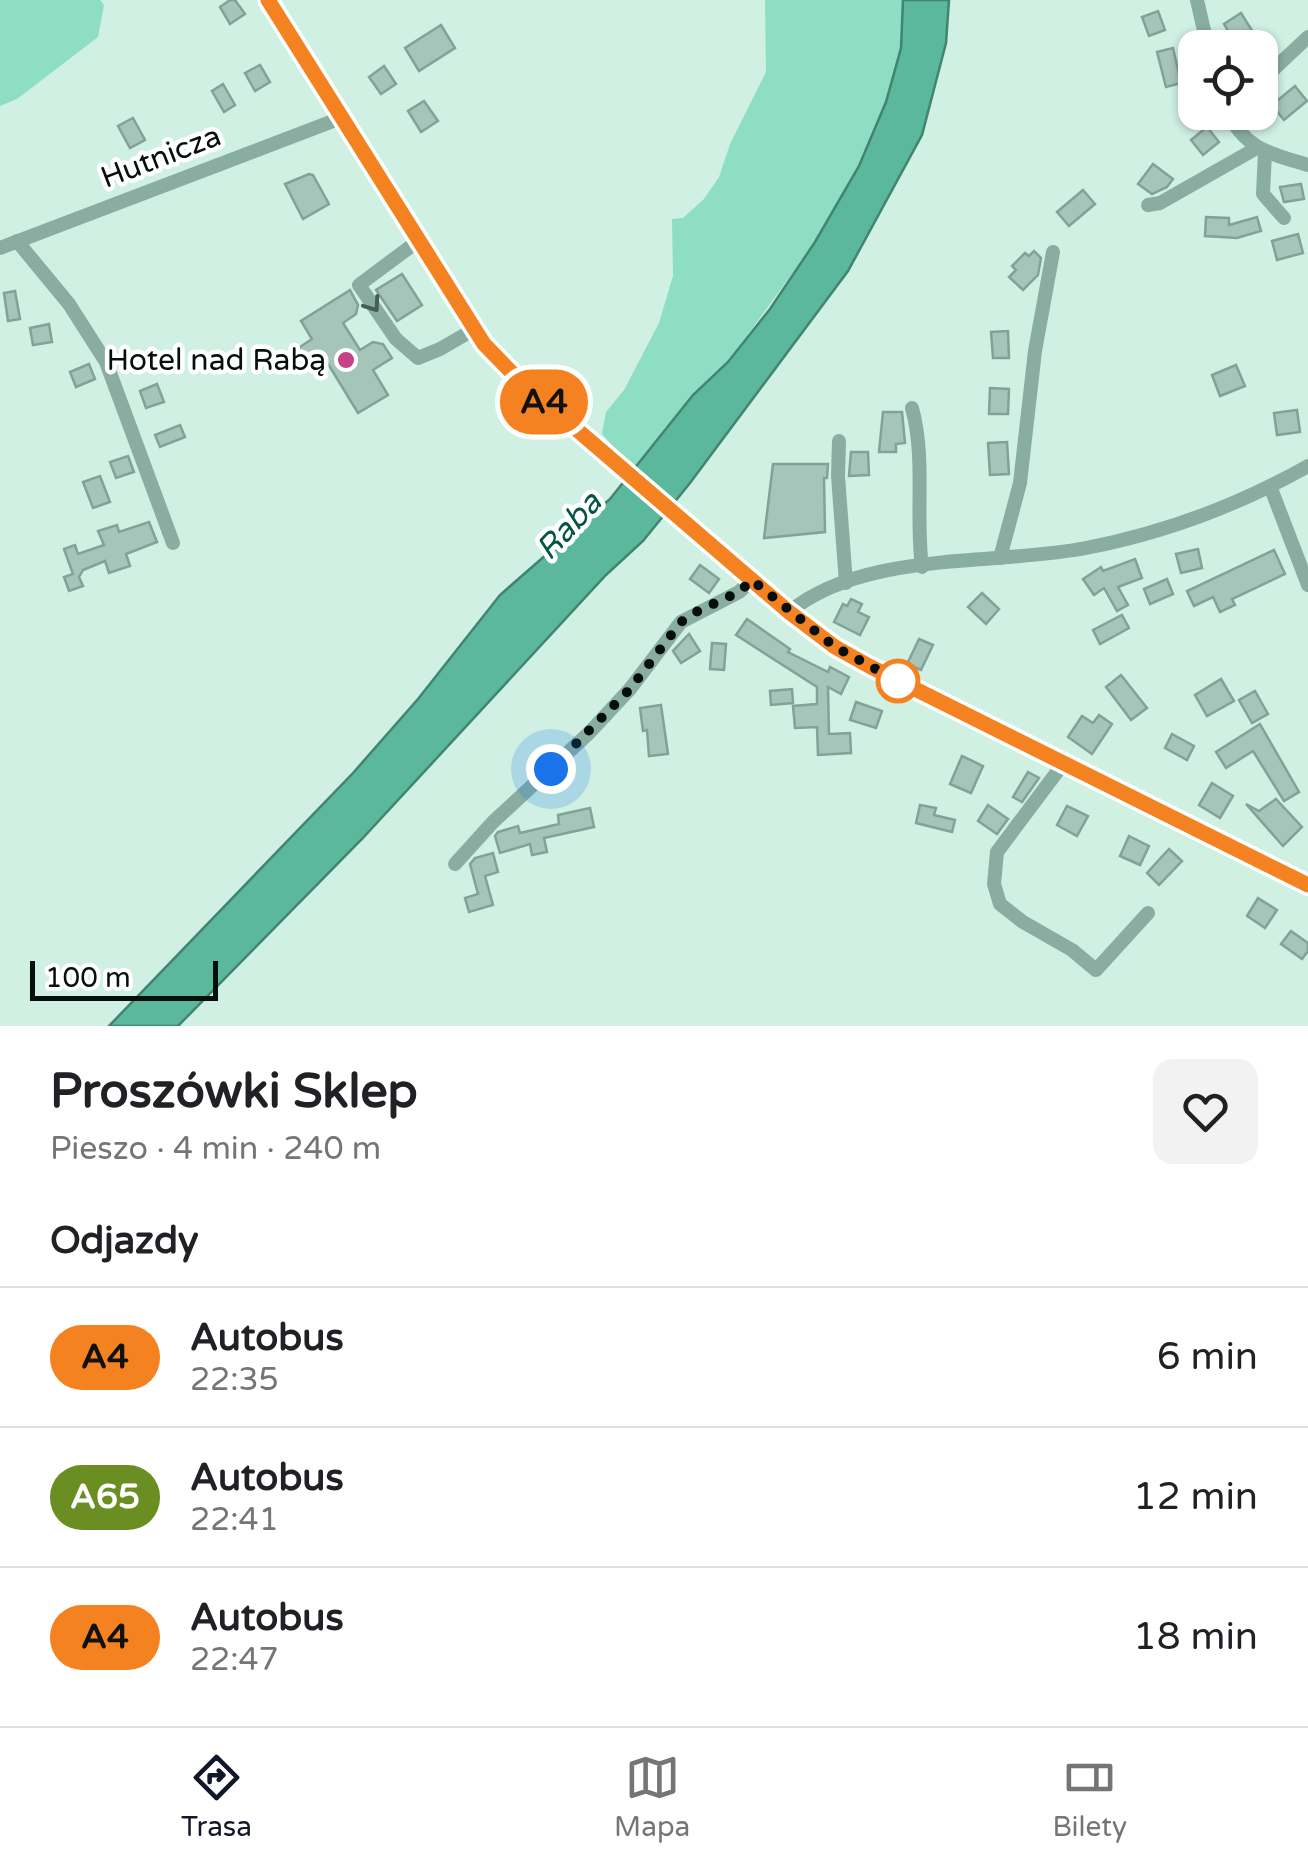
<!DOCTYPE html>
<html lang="pl">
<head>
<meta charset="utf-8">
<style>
  body { margin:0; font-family:"Varela Round",sans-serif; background:#f2f2f2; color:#202124; height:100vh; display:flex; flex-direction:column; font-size:38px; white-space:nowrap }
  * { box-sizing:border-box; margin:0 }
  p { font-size:32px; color:#757577 }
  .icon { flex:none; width:55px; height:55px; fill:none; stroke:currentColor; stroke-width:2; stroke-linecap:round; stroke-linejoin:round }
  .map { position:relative; height:1026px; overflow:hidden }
  .details { display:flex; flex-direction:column; background:#fff; flex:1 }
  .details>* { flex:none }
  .badge { padding:0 20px; border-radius:32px; font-size:35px; line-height:65px }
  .tools { position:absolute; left:1178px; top:30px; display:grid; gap:20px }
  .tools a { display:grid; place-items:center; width:100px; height:100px; border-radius:20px; background:#fff; box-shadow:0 2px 8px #0004; font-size:50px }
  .scale { position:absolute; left:30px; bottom:25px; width:188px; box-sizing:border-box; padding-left:10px; border:5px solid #050f0b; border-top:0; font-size:28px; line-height:35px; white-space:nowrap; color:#050f0b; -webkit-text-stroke:8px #fff; paint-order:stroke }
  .you { position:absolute; width:50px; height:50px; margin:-25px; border:8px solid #fff; border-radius:50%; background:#1a73e8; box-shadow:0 0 0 15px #1a73e833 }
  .map>.badge { position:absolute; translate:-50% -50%; box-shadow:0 0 0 5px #fff }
  h2 { padding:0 50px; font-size:38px; line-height:90px }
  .round { display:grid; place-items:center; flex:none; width:105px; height:105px; border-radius:20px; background:#f2f2f2 }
  .head { display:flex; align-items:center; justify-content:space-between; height:170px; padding:0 50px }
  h1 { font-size:48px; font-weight:800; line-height:75px }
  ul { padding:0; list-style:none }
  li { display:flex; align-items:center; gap:30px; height:140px; padding:0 50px; border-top:2px solid #e0e0e0 }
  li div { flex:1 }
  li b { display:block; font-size:38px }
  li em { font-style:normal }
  li .badge { min-width:110px; font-weight:700; text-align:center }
  .menu { display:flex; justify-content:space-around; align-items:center; height:140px; border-top:2px solid #e0e0e0; background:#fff; font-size:28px; color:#757577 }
  .menu a { display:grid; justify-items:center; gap:5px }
  .menu .active { color:#111827 }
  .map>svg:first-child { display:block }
  .green { fill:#8ddec3 }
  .water { fill:#5bb89c; stroke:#418570; stroke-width:2.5 }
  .building { fill:#a6c5ba; stroke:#83a297; stroke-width:2.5 }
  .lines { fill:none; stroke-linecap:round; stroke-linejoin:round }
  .minor { stroke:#89aea1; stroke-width:14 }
  .major { stroke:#2e7c66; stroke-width:18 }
  .oneway { stroke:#475e56 }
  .line-casing { stroke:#fff; stroke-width:22 }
  .line { stroke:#f58220; stroke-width:15 }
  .walk { stroke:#050f0b; stroke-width:10; stroke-dasharray:0 18 }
  .poi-dot { fill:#c54287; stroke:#fff; stroke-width:4 }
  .stop-dot { fill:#fff; stroke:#f58220; stroke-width:5 }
  .labels { text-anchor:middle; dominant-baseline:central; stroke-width:9; stroke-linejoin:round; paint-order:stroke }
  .street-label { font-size:30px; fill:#050f0b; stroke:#fff }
  .poi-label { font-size:30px; fill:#050f0b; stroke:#fff; text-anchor:end }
  .water-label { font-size:32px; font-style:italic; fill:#045644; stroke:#fff }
</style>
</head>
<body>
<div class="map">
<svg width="1308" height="1026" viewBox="0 0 1308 1026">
  <rect width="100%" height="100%" fill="#d0f0e4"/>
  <!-- green -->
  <g class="green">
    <path d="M0 0H100L104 5 98 37 17 99 0 106Z"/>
    <path d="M765 0H903L901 48 886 102 859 166 815 242 728 362 693 395 634 469 602 434 606 412 624 390 659 323 673 276 672 219 683 218 704 199 719 177 730 144 766 72Z"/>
  </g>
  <!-- water -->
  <path class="water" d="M903 0H949L946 43 922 135 848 271 690 483 643 541 606 575 362 839 178 1026H109L353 773 418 699 500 595 610 499 693 395 728 362 770 309 815 242 859 166 886 102 901 48Z"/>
  <!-- building -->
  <g class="building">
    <path d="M230 0H235L245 14 230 24 220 7Z"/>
    <path d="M1158 11 1165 30 1149 36 1142 17Z"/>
    <path d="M1241 13 1253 32 1235 43 1224 24Z"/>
    <path d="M441 25 455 48 419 71 405 48Z"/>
    <path d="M1173 48 1181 83 1166 87 1157 52Z"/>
    <path d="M260 65 270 82 255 91 245 73Z"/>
    <path d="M384 66 396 84 381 94 369 77Z"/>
    <path d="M223 84 235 105 224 112 212 91Z"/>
    <path d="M1295 86 1307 101 1284 120 1272 105Z"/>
    <path d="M424 101 438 121 421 132 408 111Z"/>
    <path d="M133 118 145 140 130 148 118 126Z"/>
    <path d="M1207 127 1219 142 1203 155 1191 140Z"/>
    <path d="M1153 164 1173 179 1167 187 1152 194 1138 184Z"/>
    <path d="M309 174 313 175 329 204 303 219 285 184Z"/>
    <path d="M1301 184 1304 199 1284 202 1280 187Z"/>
    <path d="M1083 190 1095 204 1069 226 1057 212Z"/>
    <path d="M1206 217 1229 218V225L1257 217 1261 231 1237 238 1205 236Z"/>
    <path d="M1298 234 1303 253 1277 260 1272 241Z"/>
    <path d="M1034 251 1041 258 1038 275 1023 290 1009 277 1016 270 1012 266 1025 253 1029 256Z"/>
    <path d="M402 274 422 305 397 321 376 290Z"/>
    <path d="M350 290 358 305 356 314 343 323 360 350 373 342 383 344 392 358 373 370 388 395 358 413 322 354 301 368 291 353 312 339 301 321Z"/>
    <path d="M15 291 20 319 8 321 4 293Z"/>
    <path d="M49 324 52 342 33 345 30 328Z"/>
    <path d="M1008 331 1009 358H993L991 332Z"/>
    <path d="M89 364 95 379 76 387 70 372Z"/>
    <path d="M1236 365 1245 386 1220 396 1212 375Z"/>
    <path d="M157 384 164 402 146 408 140 391Z"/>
    <path d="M990 388 1009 389 1008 414H989Z"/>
    <path d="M1297 410 1300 432 1277 435 1274 413Z"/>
    <path d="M883 412H902L905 443 896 444V452H879Z"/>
    <path d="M180 425 185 437 160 447 155 435Z"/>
    <path d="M1007 442 1009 474 990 475 988 443Z"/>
    <path d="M851 452H868L869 475 849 476Z"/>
    <path d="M128 456 134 472 116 478 110 462Z"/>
    <path d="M773 464H828L827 478H824L825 532 764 538Z"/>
    <path d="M100 476 110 502 93 508 83 482Z"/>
    <path d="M149 522 157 542 126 554 130 566 109 573 105 561 83 570 79 577 83 586 69 591 64 577 73 574 64 549 75 545 78 554 104 545 98 531 117 525 119 532Z"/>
    <path d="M1198 549 1202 568 1181 573 1176 554Z"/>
    <path d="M1274 550 1285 574 1232 599 1235 605 1220 612 1213 597 1194 606 1187 591Z"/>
    <path d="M1135 559 1142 578 1118 587 1128 605 1117 611 1104 588 1094 595 1083 579 1101 567 1103 571Z"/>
    <path d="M700 565 719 579 709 593 690 579Z"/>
    <path d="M1167 579 1173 594 1150 604 1144 589Z"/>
    <path d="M982 593 999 609 986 624 968 607Z"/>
    <path d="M851 599 862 604 858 612 869 617 860 635 834 622 843 604 847 606Z"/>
    <path d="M1122 615 1129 628 1100 644 1093 630Z"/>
    <path d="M747 619 790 649 788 652 828 672 830 667 849 677 841 694 828 687 829 734 850 733 851 753 818 755 817 727 795 728 793 706 817 704V687L736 635Z"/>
    <path d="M689 634 700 651 681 663 673 651Z"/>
    <path d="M919 639 933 645 921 670 907 664Z"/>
    <path d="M712 643 726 644 724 670 710 669Z"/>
    <path d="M1121 675 1147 708 1131 720 1106 687Z"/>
    <path d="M1221 679 1234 701 1207 716 1195 695Z"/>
    <path d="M792 689 793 703 771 705 770 691Z"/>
    <path d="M1255 691 1268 714 1252 723 1239 700Z"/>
    <path d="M856 702 882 711 876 728 850 720Z"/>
    <path d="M661 705 668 754 649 756 647 730 643 731 640 708Z"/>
    <path d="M1099 715 1112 724 1092 754 1068 737 1082 716 1093 723Z"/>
    <path d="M1260 724 1299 792 1284 801 1253 751 1226 768 1216 752Z"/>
    <path d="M1172 734 1194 746 1187 760 1165 748Z"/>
    <path d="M962 756 983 766 971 793 950 784Z"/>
    <path d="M1028 772 1039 778 1022 802 1013 797Z"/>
    <path d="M1212 783 1233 796 1220 818 1199 805Z"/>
    <path d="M1276 799 1302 827 1283 846 1246 804 1259 811Z"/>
    <path d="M920 805 936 808 934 815 955 820 952 832 916 823Z"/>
    <path d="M988 805 1008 819 997 834 978 821Z"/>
    <path d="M1067 806 1088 816 1077 836 1057 825Z"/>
    <path d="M590 808 594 827 544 838 547 852 532 855 530 844 500 853 495 836 498 832 518 826 520 833 559 824 558 815Z"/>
    <path d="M1129 836 1149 846 1140 865 1120 856Z"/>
    <path d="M1169 849 1182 861 1159 885 1147 873Z"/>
    <path d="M493 853 498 872 485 876 493 905 469 912 465 898 478 894 470 864 475 858Z"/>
    <path d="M1258 898 1277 910 1265 928 1247 916Z"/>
    <path d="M1291 931 1308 943V951L1302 959 1281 944Z"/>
  </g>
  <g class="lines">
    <!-- minor -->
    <g class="minor">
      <path d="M1197 0 1208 48"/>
      <path d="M1260 82 1308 37"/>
      <path d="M1228 112C1244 149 1272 154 1308 165"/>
      <path d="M1265 152 1263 194 1284 218"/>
      <path d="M1148 205 1160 203 1255 149"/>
      <path d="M17 241 69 304 106 362 173 543"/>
      <path d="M418 241 359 285 396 339 418 358 440 349 473 330"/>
      <path d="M0 248 341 118"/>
      <path d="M912 408C926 459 915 514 922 567"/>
      <path d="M839 441 838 476 846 583"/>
      <path d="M1270 486 1308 585"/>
      <path d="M1000 558 1020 483 1035 351 1053 252"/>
      <path d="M789 612C865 550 994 566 1086 548 1164 533 1239 505 1308 466"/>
      <path d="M1063 764 997 852 994 884 1000 904 1023 922 1072 950 1096 970 1148 913"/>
      <path d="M455 864 493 822 589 733 630 689 681 622 739 592 752 580"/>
    </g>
    <!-- major -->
    <path class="major" d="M268 0 484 344 517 379 789 612 835 647 869 666 1308 885"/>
  </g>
  <!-- one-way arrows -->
  <defs><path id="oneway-chevron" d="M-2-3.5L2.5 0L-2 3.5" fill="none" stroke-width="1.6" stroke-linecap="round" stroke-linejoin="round" transform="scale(2.5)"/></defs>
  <use class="oneway" href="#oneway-chevron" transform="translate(373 305) rotate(55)"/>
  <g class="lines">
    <!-- line casing -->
    <g class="line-casing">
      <path id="line" d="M268 0 484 344 518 379 789 612 835 647 869 666 1308 885"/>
    </g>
    <!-- line -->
    <use href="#line" class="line"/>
    <!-- walk -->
    <path class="walk" d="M551 769 630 689 681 622 696 612 739 592 752 580 835 647 898 681"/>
  </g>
  <!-- markers -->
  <circle class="poi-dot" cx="346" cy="360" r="10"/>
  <circle class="stop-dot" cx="898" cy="681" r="20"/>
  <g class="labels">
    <!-- street labels -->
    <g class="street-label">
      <text transform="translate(161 157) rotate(-21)">Hutnicza</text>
    </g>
    <!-- poi labels -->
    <g class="poi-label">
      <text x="326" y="360">Hotel nad Rabą</text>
    </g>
    <!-- water labels -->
    <g class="water-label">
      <text transform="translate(569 526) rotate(-47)">Raba</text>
    </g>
  </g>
</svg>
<div class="tools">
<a><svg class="icon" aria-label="locate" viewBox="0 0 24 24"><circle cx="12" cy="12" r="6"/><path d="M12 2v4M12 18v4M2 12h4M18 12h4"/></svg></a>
</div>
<div class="scale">100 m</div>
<div class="you" style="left:551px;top:769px"></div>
<b class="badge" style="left:544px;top:402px;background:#f58220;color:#111">A4</b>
</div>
<section class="details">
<div class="head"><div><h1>Proszówki Sklep</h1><p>Pieszo · 4 min · 240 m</p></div><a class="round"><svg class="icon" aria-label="heart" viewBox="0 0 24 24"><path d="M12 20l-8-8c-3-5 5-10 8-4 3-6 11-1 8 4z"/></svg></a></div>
<h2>Odjazdy</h2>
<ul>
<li><span class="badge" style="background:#f58220;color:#111">A4</span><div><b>Autobus</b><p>22:35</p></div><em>6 min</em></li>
<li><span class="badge" style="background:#6b8e23;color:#fff">A65</span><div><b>Autobus</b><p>22:41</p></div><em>12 min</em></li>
<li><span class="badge" style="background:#f58220;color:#111">A4</span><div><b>Autobus</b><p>22:47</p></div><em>18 min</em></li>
</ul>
</section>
<nav class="menu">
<a class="active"><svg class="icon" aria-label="directions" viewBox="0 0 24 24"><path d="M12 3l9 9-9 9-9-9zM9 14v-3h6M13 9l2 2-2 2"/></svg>Trasa</a>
<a><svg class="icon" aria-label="map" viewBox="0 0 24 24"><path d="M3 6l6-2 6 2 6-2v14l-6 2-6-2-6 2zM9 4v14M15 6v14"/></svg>Mapa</a>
<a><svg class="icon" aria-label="tickets" viewBox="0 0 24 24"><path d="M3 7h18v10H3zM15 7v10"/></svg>Bilety</a>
</nav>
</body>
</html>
